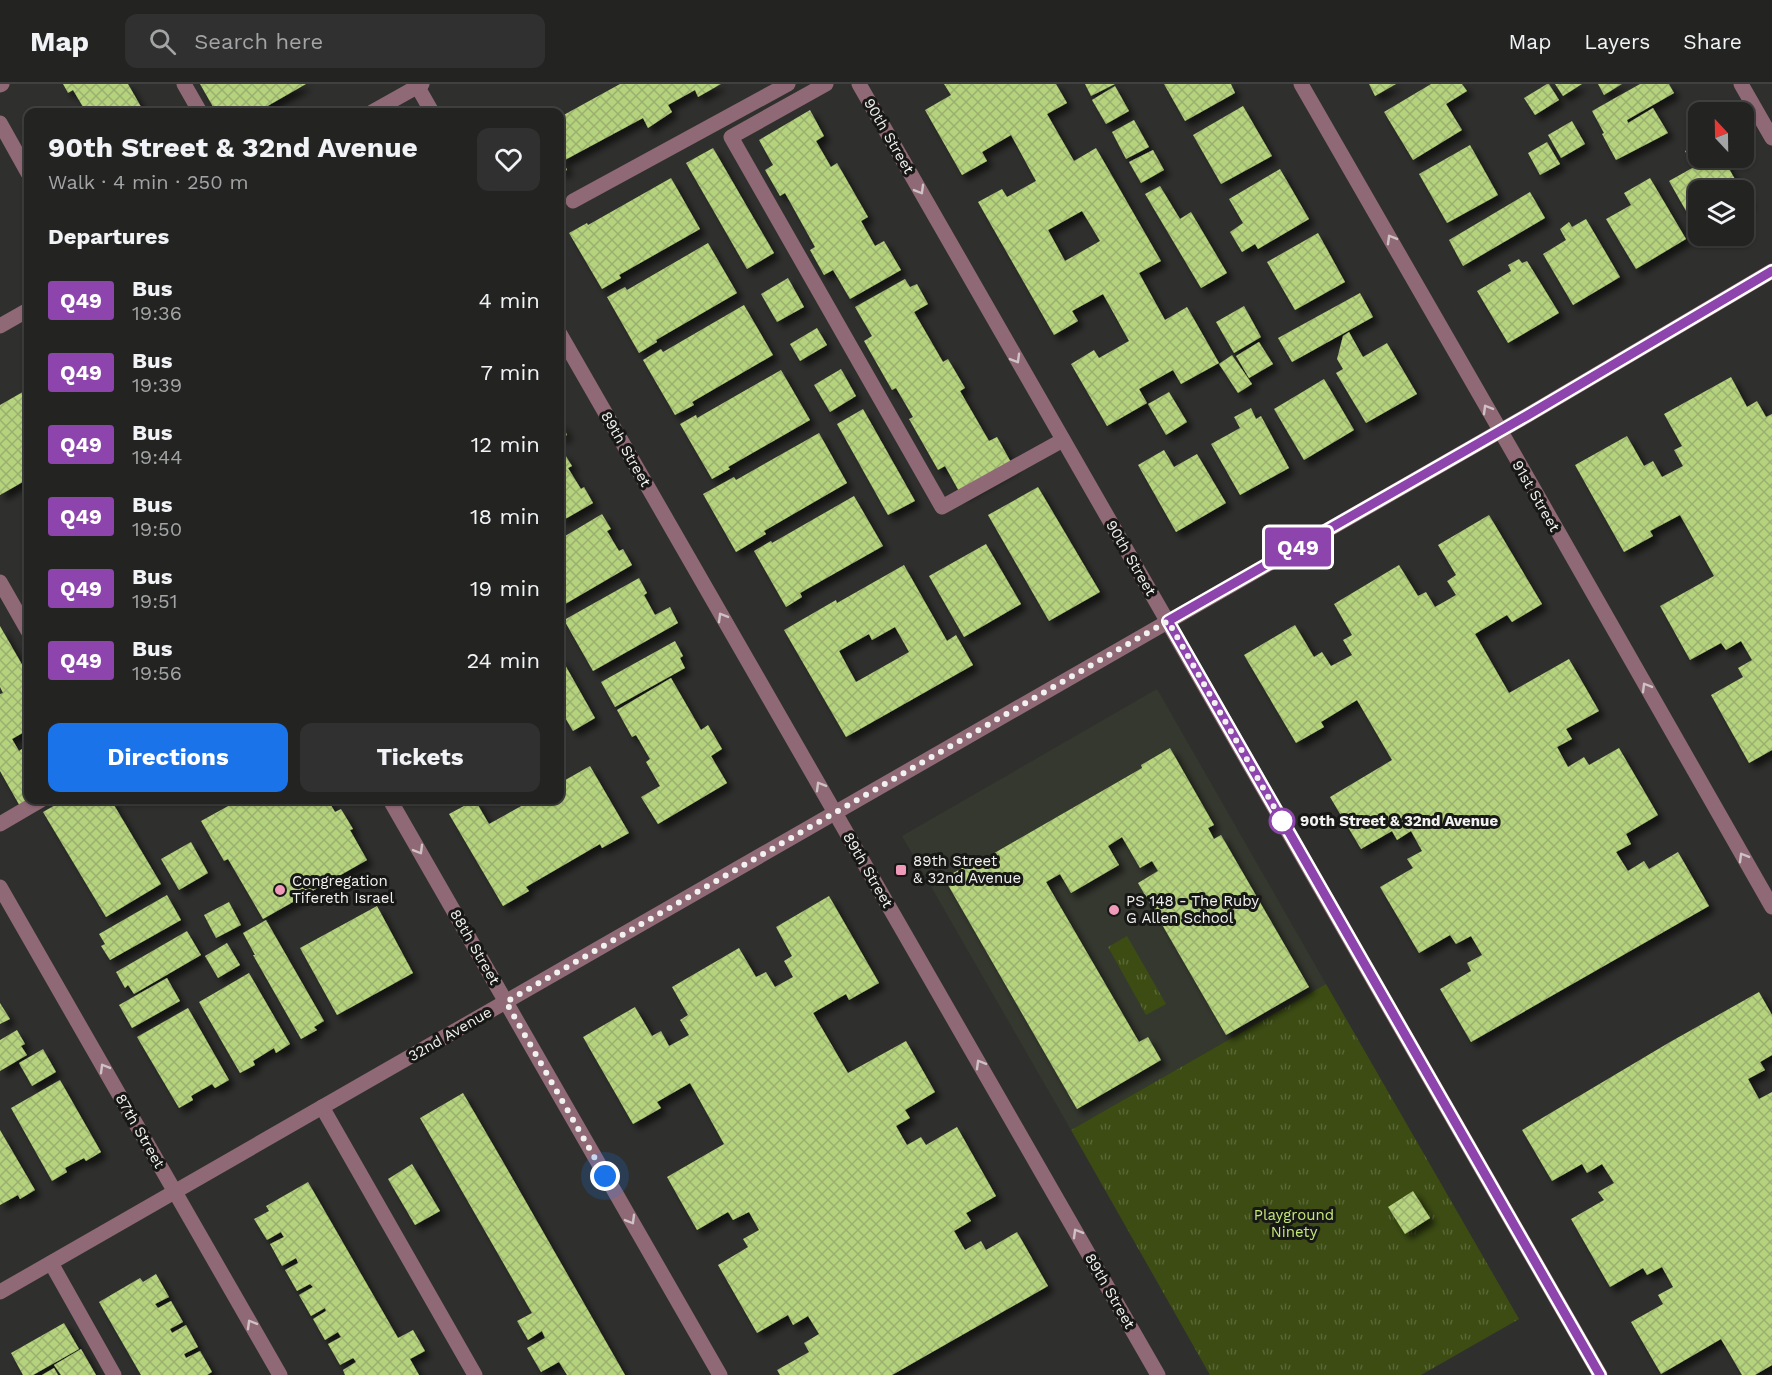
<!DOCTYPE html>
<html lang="en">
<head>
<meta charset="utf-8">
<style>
  body { margin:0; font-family:"Work Sans",sans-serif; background:#2f302f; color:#f1f3f6; height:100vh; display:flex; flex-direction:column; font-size:22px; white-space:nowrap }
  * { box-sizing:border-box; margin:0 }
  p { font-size:20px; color:#a3a4a5 }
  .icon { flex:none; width:33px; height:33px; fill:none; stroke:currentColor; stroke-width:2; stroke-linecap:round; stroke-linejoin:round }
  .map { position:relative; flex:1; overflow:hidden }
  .details { position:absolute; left:24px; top:24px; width:540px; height:696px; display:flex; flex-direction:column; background:#232422; border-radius:12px; box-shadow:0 2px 4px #0004,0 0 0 2px #404140 }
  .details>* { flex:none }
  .badge { padding:0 12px; border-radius:4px; font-size:21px; line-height:39px }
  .needle { width:39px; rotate:338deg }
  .controls { position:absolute; left:1688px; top:18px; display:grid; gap:12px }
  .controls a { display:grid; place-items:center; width:66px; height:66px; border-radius:12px; background:#232422; box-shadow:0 2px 4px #0004,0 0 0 2px #404140; font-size:30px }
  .you { position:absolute; width:30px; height:30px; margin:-15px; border:4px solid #fff; border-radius:50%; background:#1a73e8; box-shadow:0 0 0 9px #1a73e833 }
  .map>.badge { position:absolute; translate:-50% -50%; box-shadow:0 0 0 3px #fff }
  h2 { padding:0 24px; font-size:22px; line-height:54px }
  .round { display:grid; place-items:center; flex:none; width:63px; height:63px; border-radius:12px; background:#2f302f }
  .overview { display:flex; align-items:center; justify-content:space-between; height:102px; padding:0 24px }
  h1 { font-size:28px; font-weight:700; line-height:45px }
  .primary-button { display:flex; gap:12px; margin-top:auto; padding:12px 24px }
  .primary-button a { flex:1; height:69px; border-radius:12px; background:#1a73e8; color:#fff; font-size:24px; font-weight:700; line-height:69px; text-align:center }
  .primary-button a+a { background:#2f302f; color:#f1f3f6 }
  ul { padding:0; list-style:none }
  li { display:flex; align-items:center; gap:18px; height:72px; padding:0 24px }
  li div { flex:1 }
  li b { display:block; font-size:22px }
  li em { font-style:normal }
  li .badge { min-width:66px; font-weight:700; text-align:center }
  header { display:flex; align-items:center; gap:36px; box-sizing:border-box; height:84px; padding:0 30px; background:#232422; border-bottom:2px solid #404140 }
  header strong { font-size:28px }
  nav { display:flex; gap:33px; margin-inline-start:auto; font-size:21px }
  .search { width:420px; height:54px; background:#2f302f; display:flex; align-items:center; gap:15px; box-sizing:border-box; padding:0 21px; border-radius:12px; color:#a3a4a5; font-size:22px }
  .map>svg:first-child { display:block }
  .built { fill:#35382f }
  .park { fill:url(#park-tufts) }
  .building { fill:url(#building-cross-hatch); fill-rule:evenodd; filter:url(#shadow) }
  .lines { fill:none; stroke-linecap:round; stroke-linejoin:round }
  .minor { stroke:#906976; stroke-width:15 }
  .oneway { stroke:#cfc2c5 }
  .line-casing { stroke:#fff; stroke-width:14 }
  .line { stroke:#8e44ad; stroke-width:9 }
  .walk { stroke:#f1f2ef; stroke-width:6; stroke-dasharray:0 10.8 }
  .stop-dot { fill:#fff; stroke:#8e44ad; stroke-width:3 }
  .poi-dot { fill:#ef9ab8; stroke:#171816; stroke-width:2 }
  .labels { text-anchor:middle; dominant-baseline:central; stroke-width:6; stroke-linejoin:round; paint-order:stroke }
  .street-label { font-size:15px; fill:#f1f2ef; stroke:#171816 }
  .stop-label { font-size:15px; font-weight:bold; fill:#f1f2ef; stroke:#171816; text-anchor:start }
  .poi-label { font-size:15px; fill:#f1f2ef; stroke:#171816; text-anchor:start }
  .park-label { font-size:15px; fill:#c3e877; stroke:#171816 }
</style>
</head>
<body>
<header>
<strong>Map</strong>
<div class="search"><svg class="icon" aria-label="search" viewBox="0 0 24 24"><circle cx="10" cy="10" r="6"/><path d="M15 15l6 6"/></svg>Search here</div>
<nav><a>Map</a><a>Layers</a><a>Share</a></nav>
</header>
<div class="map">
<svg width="1772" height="1291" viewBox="0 0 1772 1291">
  <defs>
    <pattern id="park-tufts" width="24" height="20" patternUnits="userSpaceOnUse" patternTransform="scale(1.5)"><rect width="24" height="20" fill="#3c4c13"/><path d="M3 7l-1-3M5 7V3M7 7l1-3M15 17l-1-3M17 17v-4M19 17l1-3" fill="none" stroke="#596636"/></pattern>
    <pattern id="building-cross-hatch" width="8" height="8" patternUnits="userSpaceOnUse" patternTransform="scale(1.5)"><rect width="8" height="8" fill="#b5d27c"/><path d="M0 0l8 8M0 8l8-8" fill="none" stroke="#9ab06f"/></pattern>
    <filter id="shadow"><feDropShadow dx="5.5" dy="5.5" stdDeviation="3" flood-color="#0009"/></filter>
  </defs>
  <rect width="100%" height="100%" fill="#2f302d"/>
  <!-- built -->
  <path class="built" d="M1157 605 1326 900 1071 1046 902 752Z"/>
  <!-- park -->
  <g class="park">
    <path d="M1127 852 1166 920 1146 931 1108 863Z"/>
    <path d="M1326 900 1519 1235 1421 1291H1210L1071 1046Z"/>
  </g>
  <!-- building -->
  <g class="building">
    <path d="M63 0H128L144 28H86L73 6 68 9Z"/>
    <path d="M200 0H306L257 28H216Z"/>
    <path d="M620 0H721L698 13 695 6 668 21 672 28 648 44 643 34 563 77 567 86 560 90V33Z"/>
    <path d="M944 0H1056L1067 19 1047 30 1074 77 1096 64 1161 177 1139 189 1165 236 1187 223 1219 279 1181 300 1173 286 1139 305 1147 319 1107 342 1071 280 1094 266 1099 274 1129 257 1103 210 1072 227 1078 237 1054 251 978 118 1002 105 1007 113 1036 97 1011 51 982 68 987 77 962 91 925 26 951 11ZM1082 127 1100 157 1065 177 1048 146Z"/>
    <path d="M1085 0H1115L1091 12Z"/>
    <path d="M1164 0H1231L1235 9 1185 37Z"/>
    <path d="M1369 0H1396L1375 12Z"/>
    <path d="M1431 0H1462L1467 7 1446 20 1462 46 1413 76 1384 28Z"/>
    <path d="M1547 0H1549L1559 16 1535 31 1524 14Z"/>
    <path d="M1555 0H1582L1563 12Z"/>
    <path d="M1598 0H1622L1604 11Z"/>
    <path d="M1640 0H1669L1674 9 1627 36 1628 39 1653 24 1668 49 1616 76 1602 50 1604 49 1592 27Z"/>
    <path d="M1115 2 1129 27 1106 40 1092 16Z"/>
    <path d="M1243 22 1272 72 1221 100 1193 51Z"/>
    <path d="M810 26 824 52 816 57 831 83 837 79 868 133 861 137 875 162 884 157 901 186 850 215 833 186 824 191 810 166 815 163 785 109 780 112 765 86 773 81 759 56Z"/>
    <path d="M1134 36 1149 63 1126 75 1112 48Z"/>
    <path d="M1572 37 1585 60 1561 74 1548 51Z"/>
    <path d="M1547 58 1560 80 1540 91 1528 69Z"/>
    <path d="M1698 60V74H1723L1741 106H1698V148L1669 97 1694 83 1685 67Z"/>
    <path d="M1470 61 1498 111 1447 139 1419 90Z"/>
    <path d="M713 64 774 169 747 185 686 79Z"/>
    <path d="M1153 66 1164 86 1141 99 1129 78Z"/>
    <path d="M1280 85 1309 135 1258 165 1255 160 1242 168 1230 148 1243 139 1229 115Z"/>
    <path d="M671 94 700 145 619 191 621 194 602 205 569 149 587 139 588 141Z"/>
    <path d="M1650 94 1686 155 1636 185 1606 135 1631 121 1624 109Z"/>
    <path d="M1160 102 1180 135 1191 128 1227 189 1201 204 1145 110Z"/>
    <path d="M1530 108 1545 134 1463 182 1449 156Z"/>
    <path d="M1743 109 1749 119 1743 122Z"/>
    <path d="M1586 135 1620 193 1573 221 1543 170 1566 156 1560 145 1569 138 1572 143Z"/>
    <path d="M1318 149 1345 198 1295 226 1267 178Z"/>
    <path d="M708 159 737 209 656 256 657 258 639 269 607 213 625 203 627 206Z"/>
    <path d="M1519 175 1522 179 1527 177 1559 229 1508 259 1477 207 1511 187 1508 181Z"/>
    <path d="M788 194 804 223 777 238 761 210Z"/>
    <path d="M905 195 910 203 917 200 928 220 914 228 943 278 948 275 965 304 960 307 989 357 997 353 1013 382 961 411 945 382 938 386 909 335 913 333 896 304 892 306 864 257 872 252 855 223Z"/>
    <path d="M1360 209 1373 233 1292 278 1278 254Z"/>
    <path d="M744 221 773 271 692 318 694 321 675 331 643 276 661 265 663 268Z"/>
    <path d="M1244 222 1261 253 1234 269 1216 238Z"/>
    <path d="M817 244 827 261 800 277 790 260Z"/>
    <path d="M1349 248 1363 273 1387 259 1417 310 1366 339 1336 289 1343 285 1337 275 1343 252Z"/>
    <path d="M1259 258 1273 280 1249 294 1236 272Z"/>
    <path d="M1232 271 1252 300 1238 309 1219 280Z"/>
    <path d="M841 285 856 312 830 328 814 301Z"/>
    <path d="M781 286 810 336 728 383 730 385 712 395 680 340 696 331 697 334Z"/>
    <path d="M1731 293 1747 323 1757 317 1766 333 1772 330V666L1749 679 1711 611 1743 593 1738 584 1752 576 1741 557 1726 566 1721 559 1690 576 1660 522 1714 492 1680 431 1650 447 1653 452 1624 468 1575 381 1627 352 1644 382 1653 377 1662 393 1683 382 1674 366 1682 362 1664 330Z"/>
    <path d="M1324 295 1354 346 1304 376 1274 325Z"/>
    <path d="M28 305V395L0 411V321Z"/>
    <path d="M1169 308 1187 338 1166 351 1148 320Z"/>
    <path d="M1251 324 1256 335 1261 332 1289 384 1240 411 1211 360 1240 344 1234 333Z"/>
    <path d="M863 325 915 417 888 431 837 340Z"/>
    <path d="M560 336 567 351 560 355Z"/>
    <path d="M819 349 847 399 764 447 766 450 736 468 703 410 734 393 736 396Z"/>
    <path d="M1164 366 1174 383 1197 370 1226 419 1176 448 1138 381Z"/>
    <path d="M564 369 572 382 568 384 581 405 584 403 593 419 560 438V372Z"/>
    <path d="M1038 403 1100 508 1049 537 988 431Z"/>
    <path d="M854 412 883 462 800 509 802 513 786 523 754 467 771 457 772 459Z"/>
    <path d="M602 430 611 445 607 447 619 467 623 465 632 481 560 523V455Z"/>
    <path d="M1489 431 1542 520 1512 538 1507 531 1475 550 1509 609 1569 575 1599 627 1566 645 1572 655 1557 663 1568 683 1584 673 1589 681 1619 664 1658 731 1626 750 1631 760 1616 768 1628 787 1644 777 1649 785 1678 768 1709 822 1471 958 1440 905 1471 887 1467 879 1482 871 1471 852 1456 860 1450 851 1419 869 1380 803 1413 784 1407 775 1422 767 1411 747 1397 756 1392 747 1361 765 1330 713 1392 676 1357 616 1321 638 1324 643 1296 659 1244 571 1295 541 1314 573 1322 568 1331 582 1352 571 1343 556 1352 551 1334 520 1399 481 1418 512 1426 508 1435 523 1456 511 1447 497 1456 491 1438 461Z"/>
    <path d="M986 460 1021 520 964 553 929 492Z"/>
    <path d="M904 481 947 557 956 551 973 581 846 653 784 546 836 516 837 519ZM895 543 909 568 856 598 839 567 869 550 872 556Z"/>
    <path d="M639 494 647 509 644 511 655 531 670 523 678 539 593 587 564 536Z"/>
    <path d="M0 542 28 591V651L26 647 12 655 19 667 28 661V716L21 724 0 687V610L3 609 0 603Z"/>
    <path d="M675 557 683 572 680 574 685 584 615 623 601 598Z"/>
    <path d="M560 572 595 634 573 647 560 625Z"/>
    <path d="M671 594 701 646 708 641 722 665 711 672 727 699 658 740 641 713 660 702 646 678 650 675 636 651 632 653 617 626Z"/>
    <path d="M1170 664 1214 741 1208 744 1214 755 1221 751 1309 903 1226 951 1138 799 1158 787 1152 777 1140 784 1122 753 1108 762 1119 781 1071 809 1060 790 1046 798 1139 958 1148 953 1161 976 1077 1025 944 794 975 777 977 779 1142 684 1141 681Z"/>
    <path d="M590 682 629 749 602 764 600 760 526 803 529 807 503 822 449 730 475 716 489 740 532 716H560V699Z"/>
    <path d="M64 716H111L161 800 106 833 43 728Z"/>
    <path d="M239 716H328L335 728 341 725 353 745 350 746 367 776 263 835 228 775 224 777 201 737Z"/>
    <path d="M191 758 208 789 179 806 161 775Z"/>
    <path d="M167 811 181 836 110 876 101 862 105 860 99 850Z"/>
    <path d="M829 812 879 899 849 916 846 910 813 929 848 989 906 957 935 1008 905 1026 910 1034 896 1042 907 1061 921 1053 926 1061 957 1043 996 1112 966 1129 971 1137 954 1147 965 1166 981 1157 986 1166 1017 1148 1048 1202 892 1291H780L777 1286 809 1268 804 1259 819 1250 808 1232 793 1241 788 1231 757 1249 718 1181 748 1163 743 1155 759 1146 749 1128 733 1136 728 1128 697 1146 667 1093 724 1060 690 999 657 1018 661 1024 633 1040 583 953 635 923 652 952 661 947 669 962 689 951 680 936 688 931 672 903 739 864 756 893 766 888 775 903 793 893 784 877 792 872 776 843Z"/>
    <path d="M229 818 241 841 216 854 204 831Z"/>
    <path d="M377 822 413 889 337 931 300 864Z"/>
    <path d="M266 836 324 937 314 943 317 946 301 955 253 871H255L243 849Z"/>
    <path d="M187 847 201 871 134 910 128 901 125 904 116 888Z"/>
    <path d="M227 859 240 881 218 894 205 872Z"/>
    <path d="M249 889 290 960 276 969 274 964 253 977 255 981 240 989 199 918Z"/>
    <path d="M167 894 180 917 132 944 119 921Z"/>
    <path d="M1759 908 1772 931V971L1760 978 1765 986 1748 995 1759 1015 1772 1008V1281L1755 1291H1742L1721 1255 1661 1290 1631 1238 1663 1220 1658 1211 1673 1203 1662 1183 1647 1191 1643 1184 1610 1203 1571 1135 1604 1116 1598 1108 1614 1099 1602 1080 1587 1089 1582 1080 1552 1097 1522 1046 1670 958Z"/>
    <path d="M0 919 10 935 0 940Z"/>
    <path d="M188 924 229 996 215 1004 212 1000 191 1012 193 1016 179 1024 137 953Z"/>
    <path d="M17 946 25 960 21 962 27 971 0 987V956Z"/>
    <path d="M43 965 56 988 32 1002 19 979Z"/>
    <path d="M60 996 101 1068 86 1077 84 1074 65 1084 67 1088 52 1097 11 1024Z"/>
    <path d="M463 1009 506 1083 625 1291H567L559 1278 541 1288 527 1264 545 1254 542 1247 528 1256 517 1237 532 1229 420 1034Z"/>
    <path d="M0 1046 35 1106 20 1115 18 1111 0 1121Z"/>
    <path d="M412 1080 440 1127 415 1141 388 1095Z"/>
    <path d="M308 1098 398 1254 413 1246 425 1267 410 1275 419 1291H345L343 1286 356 1278 354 1275 353 1274 340 1281 328 1260 341 1253 339 1250 338 1248 325 1256 313 1235 326 1227 325 1224 311 1232 299 1211 313 1203 310 1200 297 1207 285 1186 298 1179 297 1176 296 1174 282 1182 270 1160 284 1153 282 1150 281 1148 267 1156 254 1135 269 1127 266 1122Z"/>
    <path d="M1413 1107 1430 1134 1405 1150 1388 1123Z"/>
    <path d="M156 1190 169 1213 155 1220 158 1224 171 1217 183 1238 170 1245 172 1249 186 1241 198 1263 184 1270 186 1274 200 1267 212 1288 207 1291H141L99 1218 140 1194 143 1198Z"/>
    <path d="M64 1239 79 1265 33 1291H23L11 1269Z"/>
    <path d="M81 1265 96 1291H61L54 1281Z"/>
    <path d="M54 1284 58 1291H42Z"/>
  </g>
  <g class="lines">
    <!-- minor -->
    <g class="minor">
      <path d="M184 0 200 28"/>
      <path d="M416 0 432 28"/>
      <path d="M826 0 731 53 942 423 1063 356"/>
      <path d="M859 0 1600 1291"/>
      <path d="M1301 0C1460 273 1615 549 1772 823"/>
      <path d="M1741 0 1772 54"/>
      <path d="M0 1 2 0"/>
      <path d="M372 28 422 0"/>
      <path d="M0 39 28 89"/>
      <path d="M573 117 788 0"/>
      <path d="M0 242 28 226"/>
      <path d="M560 250 1158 1291"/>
      <path d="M0 498 28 547"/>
      <path d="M390 716 720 1291"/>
      <path d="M0 740 41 716"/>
      <path d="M0 803 280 1291"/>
      <path d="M322 1023 475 1291"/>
      <path d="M51 1179 114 1291"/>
      <path d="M0 1208 1528 331 1772 187"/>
    </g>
  </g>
  <!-- one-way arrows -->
  <defs><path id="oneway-chevron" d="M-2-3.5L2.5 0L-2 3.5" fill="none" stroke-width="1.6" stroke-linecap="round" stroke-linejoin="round" transform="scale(1.5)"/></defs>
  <g class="oneway">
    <use href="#oneway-chevron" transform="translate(920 106) rotate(60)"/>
    <use href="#oneway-chevron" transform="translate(1391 155) rotate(-120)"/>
    <use href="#oneway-chevron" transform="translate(1016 275) rotate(60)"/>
    <use href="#oneway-chevron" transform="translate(1487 325) rotate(-120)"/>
    <use href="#oneway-chevron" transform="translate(722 533) rotate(-120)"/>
    <use href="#oneway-chevron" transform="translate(1646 603) rotate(-120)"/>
    <use href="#oneway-chevron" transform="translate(820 702) rotate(-120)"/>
    <use href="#oneway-chevron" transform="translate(419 766) rotate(60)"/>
    <use href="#oneway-chevron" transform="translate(1743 773) rotate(-120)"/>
    <use href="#oneway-chevron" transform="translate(980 980) rotate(-120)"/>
    <use href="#oneway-chevron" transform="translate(104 984) rotate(-120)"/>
    <use href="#oneway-chevron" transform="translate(631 1136) rotate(60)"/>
    <use href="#oneway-chevron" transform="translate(1077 1149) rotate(-120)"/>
    <use href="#oneway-chevron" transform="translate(251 1240) rotate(-120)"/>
  </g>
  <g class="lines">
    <!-- line casing -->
    <g class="line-casing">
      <path id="line" d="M1600 1291 1168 537 1528 331 1772 187"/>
    </g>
    <!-- line -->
    <use href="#line" class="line"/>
    <!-- walk -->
    <path class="walk" d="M605 1092 506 918 1168 537 1282 737"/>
  </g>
  <!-- markers -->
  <circle class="stop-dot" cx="1282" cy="737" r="12"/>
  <g class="poi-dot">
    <rect x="895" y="780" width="12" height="12" rx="3"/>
    <circle cx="280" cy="806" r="6"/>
    <circle cx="1114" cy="826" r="6"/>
  </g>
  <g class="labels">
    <!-- street labels -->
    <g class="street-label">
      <text transform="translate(889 52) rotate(60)">90th Street</text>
      <text transform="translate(626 365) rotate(60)">89th Street</text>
      <text transform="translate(1536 412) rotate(60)">91st Street</text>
      <text transform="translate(1131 474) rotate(60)">90th Street</text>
      <text transform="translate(868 786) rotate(60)">89th Street</text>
      <text transform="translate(475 863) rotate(60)">88th Street</text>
      <text transform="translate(450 950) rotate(-30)">32nd Avenue</text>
      <text transform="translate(140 1047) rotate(60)">87th Street</text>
      <text transform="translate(1110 1207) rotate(60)">89th Street</text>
    </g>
    <!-- stop labels -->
    <g class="stop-label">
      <text x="1300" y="737">90th Street &amp; 32nd Avenue</text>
    </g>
    <!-- poi labels -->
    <g class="poi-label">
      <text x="913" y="777">89th Street<tspan x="913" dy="17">&amp; 32nd Avenue</tspan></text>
      <text x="292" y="797">Congregation<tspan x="292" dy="17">Tifereth Israel</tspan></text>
      <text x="1126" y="817">PS 148 - The Ruby<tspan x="1126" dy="17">G Allen School</tspan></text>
    </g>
    <!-- park labels -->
    <g class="park-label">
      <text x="1294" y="1131">Playground<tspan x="1294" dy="17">Ninety</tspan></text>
    </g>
  </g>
</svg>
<div class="controls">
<a><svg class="needle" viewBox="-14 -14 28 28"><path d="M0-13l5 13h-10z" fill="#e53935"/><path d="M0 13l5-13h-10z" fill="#a3a4a5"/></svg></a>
<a><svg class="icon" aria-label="layers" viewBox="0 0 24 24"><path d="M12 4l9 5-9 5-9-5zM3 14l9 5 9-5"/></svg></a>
</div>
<div class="you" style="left:605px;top:1092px"></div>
<b class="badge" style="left:1298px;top:463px;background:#8e44ad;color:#fff">Q49</b>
<section class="details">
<div class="overview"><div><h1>90th Street &amp; 32nd Avenue</h1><p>Walk · 4 min · 250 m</p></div><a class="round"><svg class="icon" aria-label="heart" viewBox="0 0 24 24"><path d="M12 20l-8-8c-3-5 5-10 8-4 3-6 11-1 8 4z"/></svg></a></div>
<h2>Departures</h2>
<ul>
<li><span class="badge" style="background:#8e44ad;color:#fff">Q49</span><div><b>Bus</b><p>19:36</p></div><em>4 min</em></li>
<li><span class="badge" style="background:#8e44ad;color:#fff">Q49</span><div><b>Bus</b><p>19:39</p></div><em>7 min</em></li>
<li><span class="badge" style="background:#8e44ad;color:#fff">Q49</span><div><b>Bus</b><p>19:44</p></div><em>12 min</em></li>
<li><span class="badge" style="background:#8e44ad;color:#fff">Q49</span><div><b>Bus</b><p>19:50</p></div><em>18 min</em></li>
<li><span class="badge" style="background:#8e44ad;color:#fff">Q49</span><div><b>Bus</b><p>19:51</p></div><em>19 min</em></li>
<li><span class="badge" style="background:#8e44ad;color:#fff">Q49</span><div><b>Bus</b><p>19:56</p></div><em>24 min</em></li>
</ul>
<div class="primary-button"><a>Directions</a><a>Tickets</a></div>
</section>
</div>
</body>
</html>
